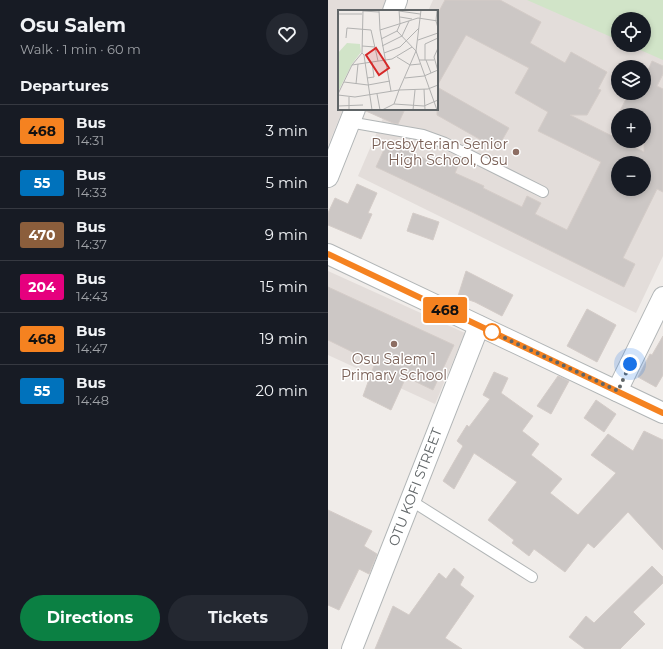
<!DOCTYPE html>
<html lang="en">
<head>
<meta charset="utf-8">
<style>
  body { margin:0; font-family:Montserrat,sans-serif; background:#242831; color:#f1f3f6; height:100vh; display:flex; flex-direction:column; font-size:15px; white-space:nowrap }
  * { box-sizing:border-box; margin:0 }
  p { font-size:13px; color:#9ea1a6 }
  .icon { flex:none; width:22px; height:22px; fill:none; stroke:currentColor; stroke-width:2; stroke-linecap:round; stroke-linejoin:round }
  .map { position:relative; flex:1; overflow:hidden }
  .panel { display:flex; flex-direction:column; background:#171b24; width:328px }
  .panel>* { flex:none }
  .badge { padding:0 8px; border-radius:3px; font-size:14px; line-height:26px }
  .fabs { position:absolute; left:283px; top:12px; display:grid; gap:8px }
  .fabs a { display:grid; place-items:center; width:40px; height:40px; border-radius:50%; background:#171b24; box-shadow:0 2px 6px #0003; font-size:20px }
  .you { position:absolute; width:20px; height:20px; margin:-10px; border:3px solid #fff; border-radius:50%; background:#1a73e8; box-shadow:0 0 0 6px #1a73e833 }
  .map>.badge { position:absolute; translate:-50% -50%; box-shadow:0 0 0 2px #fff }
  h2 { padding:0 20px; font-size:15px; line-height:36px }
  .round { display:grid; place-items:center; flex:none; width:42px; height:42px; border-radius:21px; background:#242831 }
  .headline { display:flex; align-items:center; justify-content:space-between; height:68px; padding:0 20px }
  h1 { font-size:19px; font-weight:700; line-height:30px }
  .action { display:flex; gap:8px; margin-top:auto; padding:8px 20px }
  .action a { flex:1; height:46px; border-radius:24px; background:#0b8043; color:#fff; font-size:16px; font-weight:700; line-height:46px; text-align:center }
  .action a+a { background:#242831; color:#f1f3f6 }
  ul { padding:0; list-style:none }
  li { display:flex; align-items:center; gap:12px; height:52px; padding:0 20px; border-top:1px solid #363941 }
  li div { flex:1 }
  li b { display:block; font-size:15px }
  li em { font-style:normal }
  li .badge { min-width:44px; font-weight:700; text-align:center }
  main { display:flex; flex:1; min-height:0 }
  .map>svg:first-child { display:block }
  .education { fill:#e3ddda; fill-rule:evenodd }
  .green { fill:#d1e4c8 }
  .building { fill:#ccc7c5; stroke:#d4ccc8; fill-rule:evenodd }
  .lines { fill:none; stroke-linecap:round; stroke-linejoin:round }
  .lane-casing { stroke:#b1b5b6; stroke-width:12 }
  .street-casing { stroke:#b1b5b6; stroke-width:22 }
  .lane { stroke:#fff; stroke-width:10 }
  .street { stroke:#fff; stroke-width:20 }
  .line-casing { stroke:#fff; stroke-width:9 }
  .line { stroke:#f58220; stroke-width:6 }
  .walk { stroke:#606567; stroke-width:4; stroke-dasharray:0 7.2 }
  .education-dot { fill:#8d6e63; stroke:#fff; stroke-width:1.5 }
  .stop-dot { fill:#fff; stroke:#f58220; stroke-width:2 }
  .labels { text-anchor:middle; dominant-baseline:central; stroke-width:3; stroke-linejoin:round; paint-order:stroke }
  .education-label { font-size:14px; fill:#785e54; stroke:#fff; text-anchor:end }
  .street-label { font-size:14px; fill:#606567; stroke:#fff }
  .inset-road { fill:none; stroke:#b2b2b1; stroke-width:1 }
  .view { fill:#d62828; fill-opacity:0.15; stroke:#d62828; stroke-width:2 }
  .inset-edge { fill:none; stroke:#606567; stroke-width:2 }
</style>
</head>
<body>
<main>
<section class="panel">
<div class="headline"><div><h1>Osu Salem</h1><p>Walk · 1 min · 60 m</p></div><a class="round"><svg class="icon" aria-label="heart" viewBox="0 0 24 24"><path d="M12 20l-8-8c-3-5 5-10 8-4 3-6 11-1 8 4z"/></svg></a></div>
<h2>Departures</h2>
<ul>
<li><span class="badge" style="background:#f58220;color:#111">468</span><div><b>Bus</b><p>14:31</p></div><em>3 min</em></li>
<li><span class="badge" style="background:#0072bc;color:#fff">55</span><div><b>Bus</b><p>14:33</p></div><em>5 min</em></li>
<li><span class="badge" style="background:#8b5e3c;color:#fff">470</span><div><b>Bus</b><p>14:37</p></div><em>9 min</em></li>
<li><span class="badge" style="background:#e6007e;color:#fff">204</span><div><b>Bus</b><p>14:43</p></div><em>15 min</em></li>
<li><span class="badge" style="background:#f58220;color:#111">468</span><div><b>Bus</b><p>14:47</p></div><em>19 min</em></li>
<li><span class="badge" style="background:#0072bc;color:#fff">55</span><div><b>Bus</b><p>14:48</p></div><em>20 min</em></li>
</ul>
<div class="action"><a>Directions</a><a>Tickets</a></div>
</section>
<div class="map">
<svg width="335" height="649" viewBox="0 0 335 649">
  <rect width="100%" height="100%" fill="#f0ece9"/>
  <!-- education -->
  <g class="education">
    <path d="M0 0H58L54 11H11V109H15L0 146Z"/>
    <path d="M105 0H335V256L308 313 30 176 59 109H109V11H100ZM290 19H316V45H290ZM290 67H316V93H290ZM290 115H316V141H290ZM290 163H316V189H290Z"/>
    <path d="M0 271 137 333 107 404 0 355Z"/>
  </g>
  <!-- green -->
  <path class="green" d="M199 0H335V60L301 45H316V19H290V40Z"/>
  <!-- building -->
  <g class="building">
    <path d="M117 0H172L213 22 202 43 237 63 243 52 279 72 270 89 273 90 259 115H242L290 139V141H294L316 152V115H290L301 93H316V79L324 61 335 66V74L329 86 335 89V192L329 189 295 258 307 264 296 287 144 212 48 167 60 141 114 167 119 155 132 161 127 173 156 186 155 188 194 207 199 196 213 203 207 214 239 230 273 162 210 131 220 112 187 93 201 68 138 35 109 86V15ZM290 163H316V189H290Z"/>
    <path d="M109 87 181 128 169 149 109 115Z"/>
    <path d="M38 109H77L70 124 65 123 38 111Z"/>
    <path d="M29 184 49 193 40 213 44 214 33 239 0 225V213L7 198 20 204Z"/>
    <path d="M85 213 111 222 105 240 79 231Z"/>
    <path d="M138 271 185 295 174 316 147 302 130 296Z"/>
    <path d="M0 287 126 345 105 390 78 377 63 410 35 396 47 363 0 340Z"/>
    <path d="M259 309 288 325 269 362 239 346Z"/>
    <path d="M335 336V375L328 387 310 377 322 354 324 355Z"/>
    <path d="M166 372 180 378 173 393 205 416 194 431 211 444 203 455 234 479 222 493 250 515 288 473 263 455 280 434 305 451 316 431 335 440V550L300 512 266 548 260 543 237 572 206 549 201 556 184 543 186 540 160 520 189 482 146 453 126 489 115 481 135 446 129 441 139 425 141 427 162 399 155 395Z"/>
    <path d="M230 376 241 381 223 414 209 406Z"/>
    <path d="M268 400 288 414 276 432 256 418Z"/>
    <path d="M0 510 44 531 36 546 49 554 41 574 31 569 11 610 0 605Z"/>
    <path d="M324 566 335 577V583L305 612 317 624 292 649H257L241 637 258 616 266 623Z"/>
    <path d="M126 568 136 577 132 585 146 596 117 638 134 649H47L65 606 81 615 111 573 118 579Z"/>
  </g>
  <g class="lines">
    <!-- lane casing -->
    <g class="lane-casing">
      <g id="lane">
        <path d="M21 122 95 135 117 143 215 192"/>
        <path d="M82 500 204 577"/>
      </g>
    </g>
    <!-- street casing -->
    <g class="street-casing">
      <g id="street">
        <path d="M65 11 69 0"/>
        <path d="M0 177 27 109"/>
        <path d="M0 254 335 413"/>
        <path d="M289 391 335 297"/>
        <path d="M24 649 151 326"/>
      </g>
    </g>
    <!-- lane -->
    <use href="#lane" class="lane"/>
    <!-- street -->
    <use href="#street" class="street"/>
  </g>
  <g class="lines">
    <!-- line casing -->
    <g class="line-casing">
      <path id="line" d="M0 254 335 413"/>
    </g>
    <!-- line -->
    <use href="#line" class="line"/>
    <!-- walk -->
    <path class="walk" d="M164 332 290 391 302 364"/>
  </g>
  <!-- markers -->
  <g class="education-dot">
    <circle cx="188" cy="152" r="4"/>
    <circle cx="66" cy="344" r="4"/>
  </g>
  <circle class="stop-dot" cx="164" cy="332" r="8"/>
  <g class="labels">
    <!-- education labels -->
    <g class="education-label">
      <text x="180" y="144">Presbyterian Senior<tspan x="180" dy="16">High School, Osu</tspan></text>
      <text x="66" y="359" text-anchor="middle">Osu Salem 1<tspan x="66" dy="16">Primary School</tspan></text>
    </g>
    <!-- street labels -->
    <g class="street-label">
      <text transform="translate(87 487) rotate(-69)">OTU KOFI STREET</text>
    </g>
  </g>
  <!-- overview -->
  <g transform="translate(10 10)">
    <rect width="100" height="100" fill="#f0ece9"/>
    <path d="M9 33 22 34 23 42 14 54 0 82V43Z" fill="#d1e4c8"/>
    <path class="inset-road" d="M41 0 42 20 53 81M99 0 98 11 100 18M25 1 41 2M61 1 82 4M0 4H24M62 7 74 9M42 20 80 8 100 11M59 21 78 41 99 100M8 28 9 18 33 20 40 51M43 29 59 21 62 14 61 0M80 30 100 23M24 36 37 37M44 36 64 26 71 11M24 43 26 45 34 100M46 43 62 37 81 18M59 47 72 55 82 54M81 50H96M87 50V34L100 28M88 50 93 63M14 55 54 49 74 37M100 61 96 47 100 38M29 68 36 67 34 52M67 68 86 66 100 60M6 72 30 75 52 71M18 74 20 54M86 79 87 100M0 84 14 55 24 43 25 0M39 84 42 100M0 85 17 87 61 80 78 41 83 0M56 94 61 80 90 79 100 75M0 96 25 95M11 100V87M44 100 56 94 86 96 100 90M75 100 77 80"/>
    <path class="view" d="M38 38 51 58 41 65 28 45Z"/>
    <rect width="100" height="100" class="inset-edge"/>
  </g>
</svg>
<div class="fabs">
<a><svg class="icon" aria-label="locate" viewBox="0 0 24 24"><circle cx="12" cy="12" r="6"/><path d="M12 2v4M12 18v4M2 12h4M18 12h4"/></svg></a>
<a><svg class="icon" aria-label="layers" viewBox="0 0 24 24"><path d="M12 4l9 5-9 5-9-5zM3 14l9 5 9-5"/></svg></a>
<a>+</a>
<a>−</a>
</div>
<div class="you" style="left:302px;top:364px"></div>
<b class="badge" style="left:117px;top:310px;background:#f58220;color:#111">468</b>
</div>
</main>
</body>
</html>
